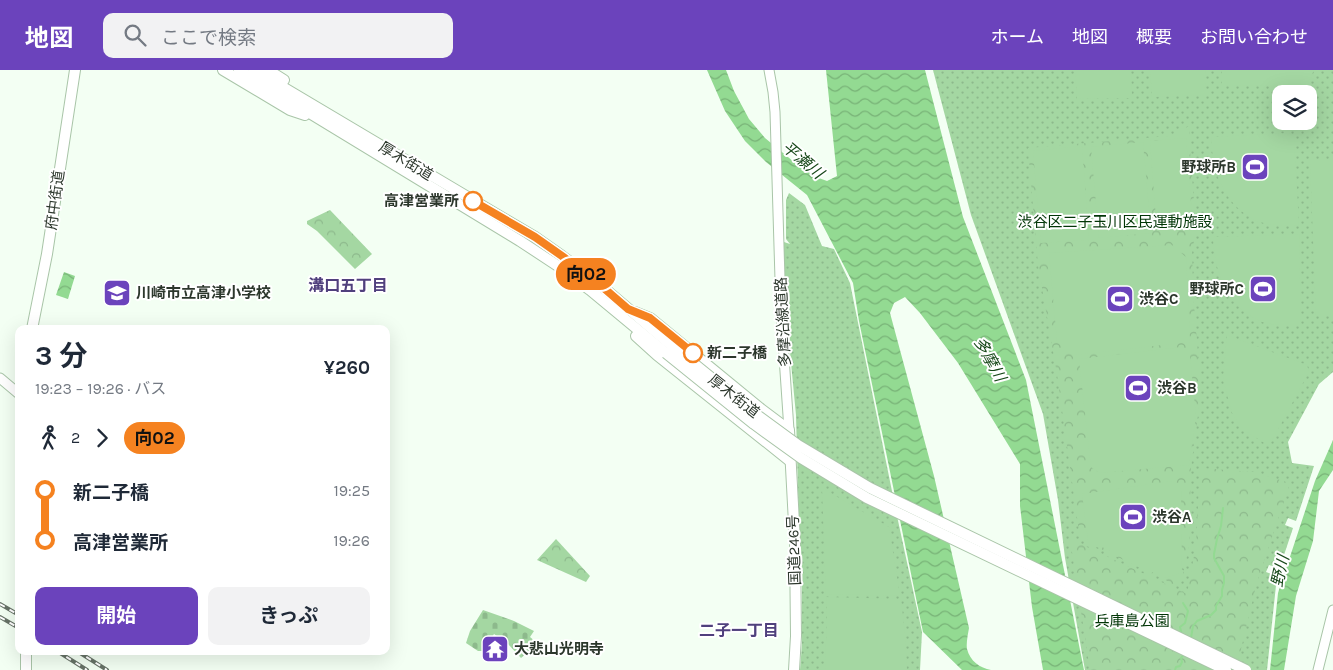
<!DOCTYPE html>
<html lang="ja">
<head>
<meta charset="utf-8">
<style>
  body { margin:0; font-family:Karla,"Noto Sans JP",sans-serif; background:#f2f2f3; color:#1f2937; height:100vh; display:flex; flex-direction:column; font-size:19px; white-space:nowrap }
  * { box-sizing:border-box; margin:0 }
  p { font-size:16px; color:#747a83 }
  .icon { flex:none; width:28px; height:28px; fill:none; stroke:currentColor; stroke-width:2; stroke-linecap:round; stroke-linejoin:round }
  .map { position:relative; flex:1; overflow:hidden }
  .drawer { position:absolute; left:15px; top:255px; width:375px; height:330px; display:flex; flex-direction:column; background:#fff; border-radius:10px; box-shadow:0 5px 20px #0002 }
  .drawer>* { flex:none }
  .badge { padding:0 10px; border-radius:16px; font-size:18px; line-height:32px }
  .controls { position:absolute; left:1272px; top:15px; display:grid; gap:10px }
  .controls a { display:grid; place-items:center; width:45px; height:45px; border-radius:10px; background:#fff; box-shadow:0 5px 20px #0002; font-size:25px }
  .map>.badge { position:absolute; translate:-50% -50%; box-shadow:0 0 0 2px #fff }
  .legs { display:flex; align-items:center; gap:8px; height:55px; padding:0 20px; font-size:16px }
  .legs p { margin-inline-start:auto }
  .headline { display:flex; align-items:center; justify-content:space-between; height:85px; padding:0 20px }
  h1 { font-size:28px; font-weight:700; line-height:38px }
  .primary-button { display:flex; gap:10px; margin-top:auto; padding:10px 20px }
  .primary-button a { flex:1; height:58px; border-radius:10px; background:#6b43bc; color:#fff; font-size:20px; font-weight:700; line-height:58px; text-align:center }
  .primary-button a+a { background:#f2f2f3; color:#1f2937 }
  ul { padding:0 20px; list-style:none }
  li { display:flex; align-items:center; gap:18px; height:50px; font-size:19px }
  li i { display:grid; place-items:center; width:8px; height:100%; margin:0 6px; background:currentColor }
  li i::after { content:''; width:12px; height:12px; margin:-6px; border:4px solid; border-radius:50%; background:#fff }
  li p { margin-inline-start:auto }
  li:first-child i { background:linear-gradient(#0000 50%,currentColor 0) }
  li:last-child i { background:linear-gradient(currentColor 50%,#0000 0) }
  header { display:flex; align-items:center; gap:30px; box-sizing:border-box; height:70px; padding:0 25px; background:#6b43bc; color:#fff }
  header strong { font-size:24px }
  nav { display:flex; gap:28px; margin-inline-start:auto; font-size:18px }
  .search { width:350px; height:45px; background:#f2f2f3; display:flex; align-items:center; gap:12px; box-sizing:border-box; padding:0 18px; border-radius:10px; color:#747a83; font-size:19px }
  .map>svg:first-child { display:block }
  .grass { fill:url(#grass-dots); fill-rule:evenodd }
  .forest { fill:url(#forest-crowns) }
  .cemetery { fill:url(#cemetery-stones) }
  .pitch { fill:#a4d7a2 }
  .water { fill:url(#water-waves) }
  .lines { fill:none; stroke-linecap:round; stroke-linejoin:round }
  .stream { stroke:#93da92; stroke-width:2 }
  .primary-casing { stroke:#a9c5a8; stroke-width:11 }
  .highway-casing { stroke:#a9c5a8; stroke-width:12 }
  .primary { stroke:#fff; stroke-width:9 }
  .highway { stroke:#fff; stroke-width:10 }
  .rail-casing { stroke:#667266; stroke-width:4 }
  .rail { stroke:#fff; stroke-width:2; stroke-dasharray:5.5; stroke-linecap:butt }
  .highway-bridge-casing { stroke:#a9c5a8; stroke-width:12; stroke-linecap:butt }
  .highway-bridge { stroke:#fff; stroke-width:10 }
  .line-1-casing { stroke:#fff; stroke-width:11 }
  .line-1 { stroke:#f58220; stroke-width:8 }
  .stop-1-dot { fill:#fff; stroke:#f58220; stroke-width:2.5 }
  .labels { text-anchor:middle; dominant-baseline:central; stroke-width:4; stroke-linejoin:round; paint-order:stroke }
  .street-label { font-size:15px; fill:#2c372c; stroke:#fff }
  .poi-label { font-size:15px; font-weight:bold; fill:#2c372c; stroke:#fff; text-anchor:start }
  .stop-label { font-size:15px; font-weight:bold; fill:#2c372c; stroke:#fff; text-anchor:end }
  .park-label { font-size:15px; fill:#023607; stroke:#fff }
  .water-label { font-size:16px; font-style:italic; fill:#174819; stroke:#fff }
  .neighbourhood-label { font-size:16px; font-weight:bold; fill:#50407d; stroke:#fff }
</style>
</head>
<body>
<header>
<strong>地図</strong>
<div class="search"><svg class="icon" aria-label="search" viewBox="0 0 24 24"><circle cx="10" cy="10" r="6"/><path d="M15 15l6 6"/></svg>ここで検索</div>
<nav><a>ホーム</a><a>地図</a><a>概要</a><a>お問い合わせ</a></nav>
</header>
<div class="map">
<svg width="1333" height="600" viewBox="0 0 1333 600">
  <defs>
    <pattern id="grass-dots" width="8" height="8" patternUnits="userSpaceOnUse" patternTransform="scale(1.25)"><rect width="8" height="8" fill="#a4d7a2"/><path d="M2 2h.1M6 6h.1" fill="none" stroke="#8db98c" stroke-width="1.8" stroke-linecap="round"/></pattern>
    <pattern id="forest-crowns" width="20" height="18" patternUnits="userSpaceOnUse" patternTransform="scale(1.25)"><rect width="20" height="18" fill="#a4d7a2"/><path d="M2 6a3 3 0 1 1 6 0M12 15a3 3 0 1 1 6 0" fill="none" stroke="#8db98c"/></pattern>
    <pattern id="cemetery-stones" width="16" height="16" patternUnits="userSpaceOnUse" patternTransform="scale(1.25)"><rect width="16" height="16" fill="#a4d7a2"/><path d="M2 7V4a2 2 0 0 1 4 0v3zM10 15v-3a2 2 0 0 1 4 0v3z" fill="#8db98c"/></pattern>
    <pattern id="water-waves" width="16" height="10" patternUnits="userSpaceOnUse" patternTransform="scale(1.25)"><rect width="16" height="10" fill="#93da92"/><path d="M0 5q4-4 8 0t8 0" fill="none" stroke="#78b277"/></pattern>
  </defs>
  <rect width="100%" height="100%" fill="#f3fff3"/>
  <!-- grass -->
  <g class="grass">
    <path d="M933 0H1333V302L1319 314 1288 372 1292 393 1314 396 1296 451 1288 448 1285 455 1293 458 1280 497 1279 498 1269 495 1266 502 1277 506 1267 600H1085L1065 488 1058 430 1043 344 971 145ZM1281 24H1309V51H1281Z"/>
    <path d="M789 123 805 135 822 176 834 179 850 213 897 446 922 562 920 600H800L802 574V499L799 458 796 345 787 251 781 171 790 174 786 169V130Z"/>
  </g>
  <!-- forest -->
  <g class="forest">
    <path d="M1192 54 1193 55 1190 60 1189 68 1196 158 1192 176 1193 222 1201 322 1190 405 1191 452 1189 477 1180 517 1080 469 1057 304 1038 195 1028 78 1169 66 1178 63Z"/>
    <path d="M330 140 372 184 355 199 317 161 307 154V151Z"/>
    <path d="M1200 398 1254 402 1290 413 1257 512 1236 600H1090L1070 469 1187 524 1196 475Z"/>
    <path d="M556 469 590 506 586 512 537 490Z"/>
  </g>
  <!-- cemetery -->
  <path class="cemetery" d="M483 540 514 551 534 561 530 567 536 572 532 578 521 588 508 574 494 564 483 581H478L466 573 470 561Z"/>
  <!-- pitch -->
  <g class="pitch">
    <path d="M1075 0H1131L1132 28 1077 29Z"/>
    <path d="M1150 0H1205L1206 25 1152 27Z"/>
    <path d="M1222 0H1314L1307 15 1222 16Z"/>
    <path d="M1289 63 1294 67 1299 155C1286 156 1273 156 1260 152 1257 151 1253 149 1250 147 1222 131 1212 98 1211 67Z"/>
    <path d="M1186 68 1193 158 1157 161 1150 71Z"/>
    <path d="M1143 72 1151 163 1099 168 1091 77Z"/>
    <path d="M1082 76 1089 170 1041 173 1033 81Z"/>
    <path d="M1310 91H1333V245H1316Z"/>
    <path d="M1299 164 1301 255C1288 255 1275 256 1262 252 1259 251 1256 249 1252 247 1224 230 1214 198 1213 167Z"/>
    <path d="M1172 175 1186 187 1190 272 1073 285 1057 271 1049 183Z"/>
    <path d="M1227 265 1307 295 1309 302 1269 376 1247 362 1239 354 1232 343 1223 310Z"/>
    <path d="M1182 277 1190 285 1196 347 1189 395 1099 403 1091 397 1079 289Z"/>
    <path d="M1172 411 1181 419 1182 503 1164 508 1088 470 1082 424Z"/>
    <path d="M822 418 889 457 900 526 826 524Z"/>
    <path d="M826 527 901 529 905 564 907 600H825L827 545Z"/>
  </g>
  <!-- water -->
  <g class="water">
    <path d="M707 0H726L734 21 749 49 765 68 794 92 816 107 827 111 837 106 826 0H925L963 147 1026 310 1084 600H1043L1032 537 1020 436V394L958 293 920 243 905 227 894 233 890 243 934 406 969 558C968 564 966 573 967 579 970 591 980 598 991 600H962L923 562 859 251 853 213 807 125 766 92 745 71 725 41Z"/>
    <path d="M64 202 75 206 68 229 56 225Z"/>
    <path d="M1333 370V400L1319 421 1313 471 1296 526 1284 600H1270L1278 523 1315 411Z"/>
  </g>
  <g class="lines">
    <!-- stream -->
    <g class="stream">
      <path d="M1182 565 1180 557 1185 553 1188 541 1183 533"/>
      <path d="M1191 568 1193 556 1197 551 1211 545 1216 540V536L1222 526V520L1224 513V506L1214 488V484L1217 469 1221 456 1223 438"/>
      <path d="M1175 600 1176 597 1180 596 1182 592 1181 588 1184 584"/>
    </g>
    <!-- primary casing -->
    <g class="primary-casing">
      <g id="primary">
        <path d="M769 0 773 22 775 42 781 243 789 360"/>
        <path d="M0 308 19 324"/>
        <path d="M1318 600 1333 540"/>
      </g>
    </g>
    <!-- highway casing -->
    <g class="highway-casing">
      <g id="highway">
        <path d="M223 0 290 40 305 45"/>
        <path d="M239 0 520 171 558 196 590 220 666 283"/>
        <path d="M254 0 535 167 562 186 598 213 672 276"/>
        <path d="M268 0 284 10"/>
        <path d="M635 242 650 248 761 339 789 360 795 472 796 566 794 600"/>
        <path d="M32 259 47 184 75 0"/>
        <path d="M636 266 657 285 790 391"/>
        <path d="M26 600V581"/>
      </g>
    </g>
    <!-- primary -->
    <use href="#primary" class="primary"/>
    <!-- highway -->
    <use href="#highway" class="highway"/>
    <!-- rail casing -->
    <g class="rail-casing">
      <g id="rail">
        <path d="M0 534 19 545"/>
        <path d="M0 547 19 558"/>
        <path d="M57 581 87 600"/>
        <path d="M77 581 107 600"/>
      </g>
    </g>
    <!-- rail -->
    <use href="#rail" class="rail"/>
    <!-- highway-bridge casing -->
    <g class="highway-bridge-casing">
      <g id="highway-bridge">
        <path d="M672 276 757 345 798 375 870 418 1246 600"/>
        <path d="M666 283 754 354 801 388 867 428 1226 600"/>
      </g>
    </g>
    <!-- highway-bridge -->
    <use href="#highway-bridge" class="highway-bridge"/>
  </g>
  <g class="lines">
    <!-- line-1 casing -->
    <g class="line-1-casing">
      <path id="line-1" d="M473 131 535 167 562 186 598 213 628 239 650 248 693 283"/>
    </g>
    <!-- line-1 -->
    <use href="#line-1" class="line-1"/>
  </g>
  <!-- icons -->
  <defs>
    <g id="stadium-square" transform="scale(1.4375)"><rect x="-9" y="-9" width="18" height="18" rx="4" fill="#6b43bc" stroke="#fff"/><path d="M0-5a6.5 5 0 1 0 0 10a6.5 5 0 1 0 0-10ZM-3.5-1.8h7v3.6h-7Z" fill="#fff"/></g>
    <g id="school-square" transform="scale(1.4375)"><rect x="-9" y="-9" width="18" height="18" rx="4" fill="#6b43bc" stroke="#fff"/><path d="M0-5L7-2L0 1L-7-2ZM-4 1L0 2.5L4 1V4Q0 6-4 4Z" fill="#fff"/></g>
    <g id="temple-square" transform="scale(1.4375)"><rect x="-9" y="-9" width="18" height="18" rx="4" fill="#6b43bc" stroke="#fff"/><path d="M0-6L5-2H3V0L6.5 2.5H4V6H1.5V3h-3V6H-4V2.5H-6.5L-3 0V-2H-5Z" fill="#fff"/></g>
  </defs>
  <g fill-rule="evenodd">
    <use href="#stadium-square" x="1255" y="97"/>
    <use href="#stadium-square" x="1263" y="219"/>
    <use href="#school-square" x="117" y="223"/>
    <use href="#stadium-square" x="1120" y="229"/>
    <use href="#stadium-square" x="1138" y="318"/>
    <use href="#stadium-square" x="1133" y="447"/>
    <use href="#temple-square" x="495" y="579"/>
  </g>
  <!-- markers -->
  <g class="stop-1-dot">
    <circle cx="473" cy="131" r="9"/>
    <circle cx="693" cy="283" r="9"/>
  </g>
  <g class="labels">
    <!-- street labels -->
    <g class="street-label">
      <text transform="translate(406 91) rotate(31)">厚木街道</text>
      <text transform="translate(55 130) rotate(-82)">府中街道</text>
      <text transform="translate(783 252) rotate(-93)">多摩沿線道路</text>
      <text transform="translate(734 326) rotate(38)">厚木街道</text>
      <text transform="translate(794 480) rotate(-92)">国道246号</text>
    </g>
    <!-- poi labels -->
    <g class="poi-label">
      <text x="1236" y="97" text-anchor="end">野球所B</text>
      <text x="1244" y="219" text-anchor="end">野球所C</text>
      <text x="136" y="223">川崎市立高津小学校</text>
      <text x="1139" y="229">渋谷C</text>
      <text x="1157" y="318">渋谷B</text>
      <text x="1152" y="447">渋谷A</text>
      <text x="514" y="579">大悲山光明寺</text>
    </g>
    <!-- stop labels -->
    <g class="stop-label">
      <text x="459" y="131">高津営業所</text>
      <text x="707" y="283" text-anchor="start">新二子橋</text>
    </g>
    <!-- park labels -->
    <g class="park-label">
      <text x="1115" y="152">渋谷区二子玉川区民運動施設</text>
      <text x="1132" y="551">兵庫島公園</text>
    </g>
    <!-- water labels -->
    <g class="water-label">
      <text transform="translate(803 90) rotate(40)">平瀬川</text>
      <text transform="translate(990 289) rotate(61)">多摩川</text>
      <text transform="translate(1280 501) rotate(-77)">野川</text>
    </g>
    <!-- neighbourhood labels -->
    <g class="neighbourhood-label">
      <text x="348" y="215">溝口五丁目</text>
      <text x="739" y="560">二子一丁目</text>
    </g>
  </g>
</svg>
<div class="controls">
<a><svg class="icon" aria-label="layers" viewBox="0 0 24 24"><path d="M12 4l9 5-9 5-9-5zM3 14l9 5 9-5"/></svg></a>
</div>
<b class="badge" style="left:586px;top:204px;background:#f58220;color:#111">向02</b>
<section class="drawer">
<div class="headline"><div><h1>3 分</h1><p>19:23 – 19:26 · バス</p></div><b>¥260</b></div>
<div class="legs"><svg class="icon" aria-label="walk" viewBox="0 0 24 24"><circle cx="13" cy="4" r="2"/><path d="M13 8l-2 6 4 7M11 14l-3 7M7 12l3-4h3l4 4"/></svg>2<svg class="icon" aria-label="forward" viewBox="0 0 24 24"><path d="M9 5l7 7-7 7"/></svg><b class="badge" style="background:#f58220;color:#111">向02</b></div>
<ul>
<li><i style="color:#f58220"></i><b>新二子橋</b><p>19:25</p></li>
<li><i style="color:#f58220"></i><b>高津営業所</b><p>19:26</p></li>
</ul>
<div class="primary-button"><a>開始</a><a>きっぷ</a></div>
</section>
</div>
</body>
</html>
